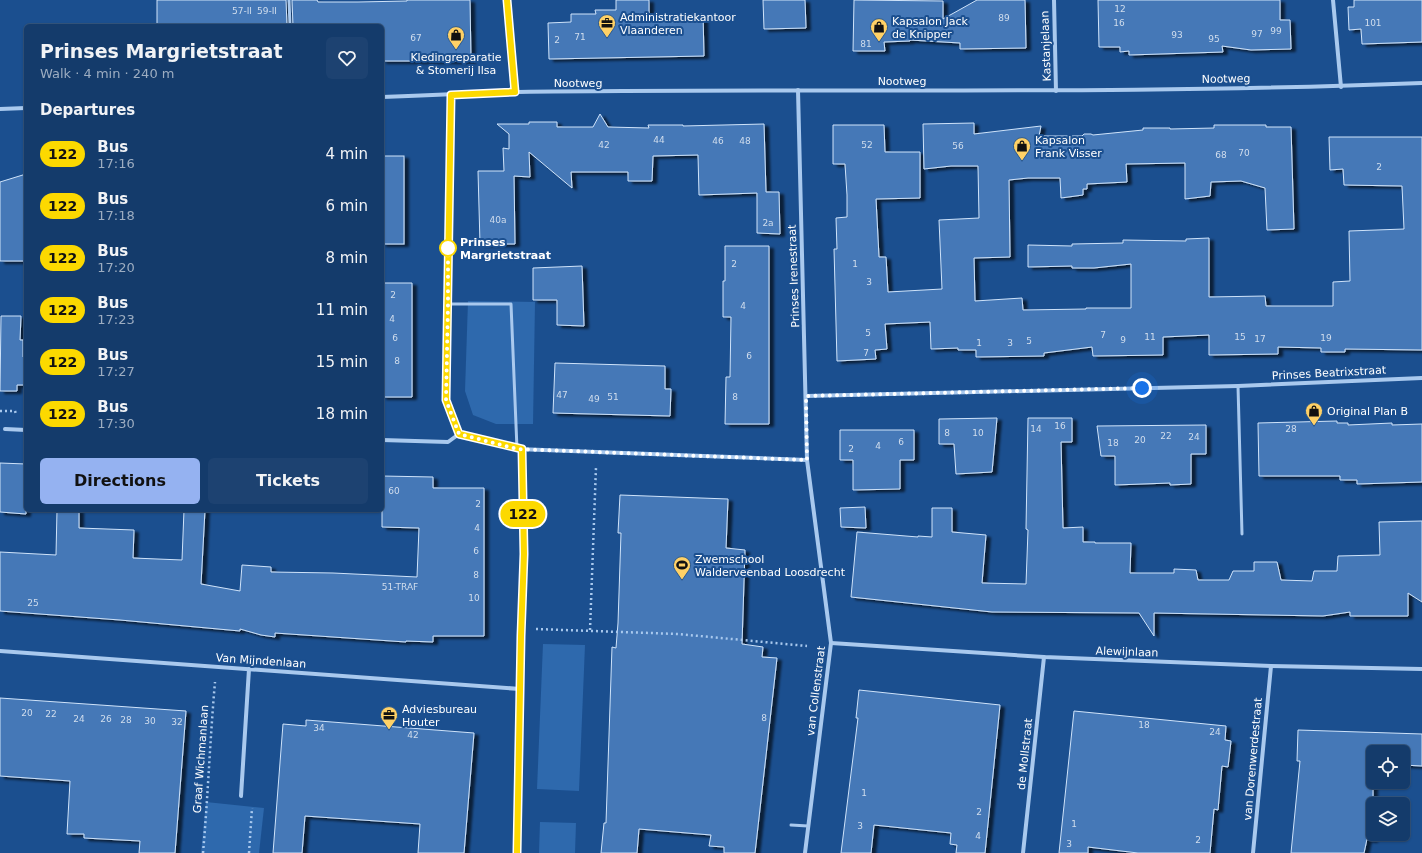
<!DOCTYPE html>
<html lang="en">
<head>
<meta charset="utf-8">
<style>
  body { margin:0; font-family:"DejaVu Sans",sans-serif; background:#1d4271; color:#f1f3f6; height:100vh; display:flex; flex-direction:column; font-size:15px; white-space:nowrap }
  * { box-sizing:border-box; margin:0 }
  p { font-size:13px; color:#9dadc1 }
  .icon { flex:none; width:22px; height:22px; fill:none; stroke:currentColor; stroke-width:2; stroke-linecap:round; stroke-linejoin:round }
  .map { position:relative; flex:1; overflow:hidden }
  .sheet { position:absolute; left:24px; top:24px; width:360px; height:488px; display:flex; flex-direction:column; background:#143b6b; border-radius:6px; box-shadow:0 1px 3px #0004,0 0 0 1px #33557e }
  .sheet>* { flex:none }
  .badge { padding:0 8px; border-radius:13px; font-size:14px; line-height:26px }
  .tools { position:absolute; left:1366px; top:745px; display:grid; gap:8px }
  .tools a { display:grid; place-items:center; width:44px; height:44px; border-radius:6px; background:#143b6b; box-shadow:0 1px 3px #0004,0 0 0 1px #33557e; font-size:20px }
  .you { position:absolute; width:20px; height:20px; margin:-10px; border:3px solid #fff; border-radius:50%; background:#1a73e8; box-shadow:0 0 0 6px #1a73e833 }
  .map>.badge { position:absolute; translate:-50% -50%; box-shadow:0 0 0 2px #fff }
  h2 { padding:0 16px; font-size:15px; line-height:36px }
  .round { display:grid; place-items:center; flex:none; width:42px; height:42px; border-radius:6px; background:#1d4271 }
  .overview { display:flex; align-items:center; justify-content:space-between; height:68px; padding:0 16px }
  h1 { font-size:19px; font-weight:800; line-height:30px }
  .cta { display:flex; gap:8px; margin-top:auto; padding:8px 16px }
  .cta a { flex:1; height:46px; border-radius:6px; background:#95b2f1; color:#111; font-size:16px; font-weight:800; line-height:46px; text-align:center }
  .cta a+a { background:#1d4271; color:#f1f3f6 }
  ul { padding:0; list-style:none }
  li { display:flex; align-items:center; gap:12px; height:52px; padding:0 16px }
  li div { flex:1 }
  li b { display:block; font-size:15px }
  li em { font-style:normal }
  li .badge { min-width:44px; font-weight:700; text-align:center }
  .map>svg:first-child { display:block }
  .green { fill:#2e69ad }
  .building { fill:#4478b7; stroke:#cfe3fa; filter:url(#shadow) }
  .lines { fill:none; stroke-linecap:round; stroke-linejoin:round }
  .path { stroke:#a9c9ee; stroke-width:2.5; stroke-dasharray:2 3; stroke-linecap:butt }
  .lane { stroke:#a9c9ee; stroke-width:3 }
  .street { stroke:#a9c9ee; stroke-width:4 }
  .line-casing { stroke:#fff; stroke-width:9 }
  .line { stroke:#fcd900; stroke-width:6 }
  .walk { stroke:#fff; stroke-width:4; stroke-dasharray:0 7.2 }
  .stop-dot { fill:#fff; stroke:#fcd900; stroke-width:2 }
  .labels { text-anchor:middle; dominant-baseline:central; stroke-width:4; stroke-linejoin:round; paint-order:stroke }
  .number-label { font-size:9px; fill:#d0dded }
  .poi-label { font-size:11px; fill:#fff; stroke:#1b4f8f; text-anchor:start }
  .street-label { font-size:11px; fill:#fff; stroke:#1b4f8f }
  .stop-label { font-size:11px; font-weight:bold; fill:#fff; stroke:#1b4f8f; text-anchor:start }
</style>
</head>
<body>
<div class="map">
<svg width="1422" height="853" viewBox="0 0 1422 853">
  <defs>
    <filter id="shadow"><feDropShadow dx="4.5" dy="2.5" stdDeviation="1" flood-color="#0009"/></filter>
  </defs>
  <rect width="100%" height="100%" fill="#1b4f8f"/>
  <!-- green -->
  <g class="green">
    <path d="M468 301 535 302 533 424H496L473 415 465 391Z"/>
    <path d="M543 644 585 645 579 791 537 789Z"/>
    <path d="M206 802 264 808 259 853H201Z"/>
    <path d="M540 822 576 823 575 853H539Z"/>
  </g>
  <!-- building -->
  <g class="building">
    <path d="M157 0H286L287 26H157Z"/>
    <path d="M292 0H317L318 2H358L407 1V0H470L471 61H382V26H293Z"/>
    <path d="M616 0H649V16L703 14 704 56 549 59 548 23 571 22V14H596L595 10H616Z"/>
    <path d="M763 0H805L806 28 764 29Z"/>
    <path d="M854 0 943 1V19L977 0H1025L1026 48 960 49V43L910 40V41L884 42 885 51H853Z"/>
    <path d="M1098 0H1280V20H1290L1291 49 1251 50 1222 46 1223 52 1129 55V51L1120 52V47H1099Z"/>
    <path d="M1354 0H1422V42L1362 44 1361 29 1349 30 1348 7H1354Z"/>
    <path d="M600 114 608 127 649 128 648 125H683V126L764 124 766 192H779L780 234 757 233V193L699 195 698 155 653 156 652 181H628V172H571L572 188 529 152 530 177 514 176 515 244H480L478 171H504L503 148 509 149V134L497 124H529V122H557V127H593Z"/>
    <path d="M974 123V134L1041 126 1039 136H1082L1084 134H1091L1093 135 1143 130V128H1170V129L1214 128V125H1266V127H1291L1294 229 1267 230 1265 188 1241 181 1211 182 1210 196 1185 199V163L1126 164 1127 182 1087 184V189H1083V195L1061 198 1060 178H1028L1009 180 1010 257 974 258 975 301 1022 298 1023 310 1086 309V308H1131V264L1094 268H1072V266L1028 267V245L1072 246V244L1123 243V240L1186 241V239L1209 238V297L1265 296 1266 306H1333V282L1350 281 1349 231 1404 229 1402 186 1344 185 1343 169 1330 170 1329 137H1422V350L1345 349V352H1321V348L1278 347V354L1209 355V335L1163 337V355L1093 356 1092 347 1044 353V356L976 357V350H958V348L931 349 930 322 885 324 887 349 875 350 876 359 837 361 834 249H837L836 218 847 217V195L845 164H833V125H884L885 152H920V198L876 199 879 257H886L888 292 942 289 939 220 979 218 978 166H951L924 169 923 124Z"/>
    <rect x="382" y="156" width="22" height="88"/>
    <path d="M26 174V261H0V182Z"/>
    <path d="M725 246H769V424H725L726 377H730L731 317H723V281H725Z"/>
    <path d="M582 266 584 326 557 325V300H533V268Z"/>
    <path d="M384 283H412V397H382V364H384Z"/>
    <path d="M1 316H21L20 340H23V357H26V385H17V391H0Z"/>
    <path d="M555 363 665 366V389H671L670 416 553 413Z"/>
    <path d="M997 418 992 472 956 474 954 444H939V419Z"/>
    <path d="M1028 418H1072V442H1061L1063 528 1083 527V542H1095V543H1131L1130 573H1174V569L1196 570 1198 580H1229L1233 571H1254V562H1277L1281 580 1312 581 1314 571H1337L1338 556 1380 555 1379 522 1422 521V602L1408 593V616H1350V612L1323 616 1154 613V636L1139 613 992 612 851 597 857 532 918 537V536L932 537V508H952V532L986 535 982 583 1026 584 1028 530 1026 529Z"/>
    <path d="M1337 421V423H1348V425L1392 423V425L1422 424V482L1357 484V480H1340V476H1259L1258 423Z"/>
    <path d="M1206 425V454H1191V484L1170 485V483L1115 485V456H1101L1097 426Z"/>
    <path d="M840 430H914V460H900V489L853 490V460H840Z"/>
    <path d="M0 463 26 464V514L0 512Z"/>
    <path d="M382 476 433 477V488H484V636H433V642L406 641V642L275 633V637L261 635 240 629V631L120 620 0 611V552L56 555 57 510H79V528L134 530 133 558 182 560 184 510H205L201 584 240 591 242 565 271 567V572L333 573 417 577 419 528 382 527Z"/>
    <path d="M620 495 728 499 726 548 745 550 742 644 763 647 762 657 777 658 755 853H724V847L709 846 711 835 639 829 637 853H601L604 823H606L612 647 616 648 618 623 621 533H618Z"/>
    <path d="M865 507 866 528 841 527 840 508Z"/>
    <path d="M859 690 1000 705 985 853H956L957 845 950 844 951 833 874 825 871 853H841L858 718H856Z"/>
    <path d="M0 698 186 711 175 853H139L140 841 84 838V834H67L70 781 0 776Z"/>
    <path d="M1074 711 1226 726 1225 740 1231 741 1228 767 1222 766 1218 810 1214 809 1210 853H1138L1088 847V853H1059Z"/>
    <path d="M306 720 474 733 464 853H418L420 824 305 816 302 853H273L283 724 306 726Z"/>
    <path d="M1298 730 1422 734V766L1403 765V752H1373V840L1367 839 1364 853H1291L1300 761H1297Z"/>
  </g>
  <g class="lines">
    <!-- path -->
    <g class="path">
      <path d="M0 411H15L16 414"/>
      <path d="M536 629 678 634 807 646"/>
      <path d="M590 630 596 467"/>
      <path d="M203 853C208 796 210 739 215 682"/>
      <path d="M249 853 252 808"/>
    </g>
    <!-- lane -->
    <g class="lane">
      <path d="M289 0 290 26"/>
      <path d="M448 304H511L517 449"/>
      <path d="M1238 386 1242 534"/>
      <path d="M791 825 808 826"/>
    </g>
    <!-- street -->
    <g class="street">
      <path d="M507 0 515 92"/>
      <path d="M1054 0 1056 91"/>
      <path d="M1333 0 1341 87"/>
      <path d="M798 90 807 460 831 643 805 853"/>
      <path d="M451 95 446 400 459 434"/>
      <path d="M382 97C427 95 473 93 518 92 819 88 1121 95 1422 83"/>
      <path d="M0 109 26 108"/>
      <path d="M806 396 1238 386 1422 378"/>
      <path d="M5 429 26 430"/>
      <path d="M382 440 448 442 459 434 517 449 807 460"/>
      <path d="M831 643 1044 657 1271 666 1422 669"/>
      <path d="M0 651 520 689"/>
      <path d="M241 796 249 669"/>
      <path d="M517 853 521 636 524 554 522 449"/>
      <path d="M1023 853 1044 657"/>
      <path d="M1253 853 1271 666"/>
    </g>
  </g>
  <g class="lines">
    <!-- line casing -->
    <g class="line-casing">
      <path id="line" d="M507 0 515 92 451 95 446 400 459 434 522 449 524 554 521 636 517 853"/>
    </g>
    <!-- line -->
    <use href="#line" class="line"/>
    <!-- walk -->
    <path class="walk" d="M448 248V304L446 400 459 434 517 449 807 460 806 396 1142 388"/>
  </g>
  <!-- icons -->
  <defs>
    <g id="office-pin" transform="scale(0.9)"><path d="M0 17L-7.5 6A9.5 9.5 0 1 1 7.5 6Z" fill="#ffd166" stroke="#1b4f8f"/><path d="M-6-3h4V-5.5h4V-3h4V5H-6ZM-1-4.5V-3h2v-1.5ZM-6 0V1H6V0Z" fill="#111"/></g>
    <g id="shop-pin" transform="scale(0.9)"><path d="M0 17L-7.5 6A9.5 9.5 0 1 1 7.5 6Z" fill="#ffd166" stroke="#1b4f8f"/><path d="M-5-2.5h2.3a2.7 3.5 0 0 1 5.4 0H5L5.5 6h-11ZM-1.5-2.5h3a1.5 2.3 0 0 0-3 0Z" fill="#111"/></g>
    <g id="stadium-pin" transform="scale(0.9)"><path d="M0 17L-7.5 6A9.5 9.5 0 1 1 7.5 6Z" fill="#ffd166" stroke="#1b4f8f"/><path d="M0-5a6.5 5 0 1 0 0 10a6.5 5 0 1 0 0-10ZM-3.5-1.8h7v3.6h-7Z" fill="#111"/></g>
  </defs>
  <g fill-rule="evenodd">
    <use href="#office-pin" x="607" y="23"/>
    <use href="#shop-pin" x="879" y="27"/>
    <use href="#shop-pin" x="456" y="35"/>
    <use href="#shop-pin" x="1022" y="146"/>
    <use href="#shop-pin" x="1314" y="411"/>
    <use href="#stadium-pin" x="682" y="565"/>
    <use href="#office-pin" x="389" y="715"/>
  </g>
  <!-- markers -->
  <circle class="stop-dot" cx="448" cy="248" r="8"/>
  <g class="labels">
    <!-- number labels -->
    <g class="number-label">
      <text x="1120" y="9">12</text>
      <text x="242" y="11">57-II</text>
      <text x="267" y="11">59-II</text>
      <text x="1004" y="18">89</text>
      <text x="1119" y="23">16</text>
      <text x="1373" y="23">101</text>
      <text x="1276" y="31">99</text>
      <text x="1257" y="34">97</text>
      <text x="1177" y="35">93</text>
      <text x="580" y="37">71</text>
      <text x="416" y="38">67</text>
      <text x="1214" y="39">95</text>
      <text x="557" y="40">2</text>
      <text x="866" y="44">81</text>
      <text x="659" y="140">44</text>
      <text x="718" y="141">46</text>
      <text x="745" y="141">48</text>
      <text x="604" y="145">42</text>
      <text x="867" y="145">52</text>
      <text x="958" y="146">56</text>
      <text x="1244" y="153">70</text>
      <text x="1221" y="155">68</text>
      <text x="1379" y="167">2</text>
      <text x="498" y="220">40a</text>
      <text x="768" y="223">2a</text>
      <text x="734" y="264">2</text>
      <text x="855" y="264">1</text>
      <text x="869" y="282">3</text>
      <text x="393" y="295">2</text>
      <text x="743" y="306">4</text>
      <text x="392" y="319">4</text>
      <text x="868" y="333">5</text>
      <text x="1103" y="335">7</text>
      <text x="1150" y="337">11</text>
      <text x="1240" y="337">15</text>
      <text x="395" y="338">6</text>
      <text x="1326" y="338">19</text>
      <text x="1260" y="339">17</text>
      <text x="1123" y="340">9</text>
      <text x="1029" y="341">5</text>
      <text x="979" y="343">1</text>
      <text x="1010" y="343">3</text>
      <text x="866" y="353">7</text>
      <text x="749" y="356">6</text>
      <text x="397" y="361">8</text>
      <text x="562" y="395">47</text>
      <text x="613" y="397">51</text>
      <text x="735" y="397">8</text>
      <text x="594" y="399">49</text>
      <text x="1060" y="426">16</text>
      <text x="1036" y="429">14</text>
      <text x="1291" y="429">28</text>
      <text x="947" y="433">8</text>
      <text x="978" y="433">10</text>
      <text x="1166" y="436">22</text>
      <text x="1194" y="437">24</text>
      <text x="1140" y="440">20</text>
      <text x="901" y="442">6</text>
      <text x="1113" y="443">18</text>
      <text x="878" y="446">4</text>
      <text x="851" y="449">2</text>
      <text x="394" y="491">60</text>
      <text x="478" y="504">2</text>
      <text x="477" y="528">4</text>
      <text x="476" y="551">6</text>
      <text x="476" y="575">8</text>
      <text x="400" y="587">51-TRAF</text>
      <text x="474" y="598">10</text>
      <text x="33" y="603">25</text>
      <text x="27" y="713">20</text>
      <text x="51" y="714">22</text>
      <text x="764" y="718">8</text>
      <text x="79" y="719">24</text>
      <text x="106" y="719">26</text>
      <text x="126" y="720">28</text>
      <text x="150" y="721">30</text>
      <text x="177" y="722">32</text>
      <text x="1144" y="725">18</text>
      <text x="319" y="728">34</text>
      <text x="1215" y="732">24</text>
      <text x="413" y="735">42</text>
      <text x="864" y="793">1</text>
      <text x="979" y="812">2</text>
      <text x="1074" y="824">1</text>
      <text x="860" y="826">3</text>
      <text x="978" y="836">4</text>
      <text x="1198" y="840">2</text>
      <text x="1069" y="844">3</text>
    </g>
    <!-- poi labels -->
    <g class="poi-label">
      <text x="620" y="17">Administratiekantoor<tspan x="620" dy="13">Vlaanderen</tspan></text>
      <text x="892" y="21">Kapsalon Jack<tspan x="892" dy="13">de Knipper</tspan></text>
      <text x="456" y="57" text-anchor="middle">Kledingreparatie<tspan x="456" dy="13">&amp; Stomerij Ilsa</tspan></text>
      <text x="1035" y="140">Kapsalon<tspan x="1035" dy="13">Frank Visser</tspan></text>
      <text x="1327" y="411">Original Plan B</text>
      <text x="695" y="559">Zwemschool<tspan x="695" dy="13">Walderveenbad Loosdrecht</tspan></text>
      <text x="402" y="709">Adviesbureau<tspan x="402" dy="13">Houter</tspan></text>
    </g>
    <!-- street labels -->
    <g class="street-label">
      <text transform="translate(1046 46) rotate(-92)">Kastanjelaan</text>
      <text transform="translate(1226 79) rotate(-1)">Nootweg</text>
      <text x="902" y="81">Nootweg</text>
      <text x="578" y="83">Nootweg</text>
      <text transform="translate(794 276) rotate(-92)">Prinses Irenestraat</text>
      <text transform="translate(1329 373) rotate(-3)">Prinses Beatrixstraat</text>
      <text transform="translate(1127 652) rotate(2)">Alewijnlaan</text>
      <text transform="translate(261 661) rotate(4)">Van Mijndenlaan</text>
      <text transform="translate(816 691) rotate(-83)">van Collenstraat</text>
      <text transform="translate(1025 754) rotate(-84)">de Mollstraat</text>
      <text transform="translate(201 759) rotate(-86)">Graaf Wichmanlaan</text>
      <text transform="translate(1253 759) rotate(-85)">van Dorenwerdestraat</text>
    </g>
    <!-- stop labels -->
    <g class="stop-label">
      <text x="460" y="242">Prinses<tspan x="460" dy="13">Margrietstraat</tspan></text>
    </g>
  </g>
</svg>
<div class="tools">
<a><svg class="icon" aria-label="locate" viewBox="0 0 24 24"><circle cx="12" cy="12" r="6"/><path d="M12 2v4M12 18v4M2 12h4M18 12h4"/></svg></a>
<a><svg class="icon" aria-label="layers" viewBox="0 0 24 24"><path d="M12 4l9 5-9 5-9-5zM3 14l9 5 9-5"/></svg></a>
</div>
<div class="you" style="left:1142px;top:388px"></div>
<b class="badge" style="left:523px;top:514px;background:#fcd900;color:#111">122</b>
<section class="sheet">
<div class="overview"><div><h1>Prinses Margrietstraat</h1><p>Walk · 4 min · 240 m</p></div><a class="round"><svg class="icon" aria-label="heart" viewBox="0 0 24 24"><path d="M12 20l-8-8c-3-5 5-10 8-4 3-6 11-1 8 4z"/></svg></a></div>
<h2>Departures</h2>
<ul>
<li><span class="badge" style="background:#fcd900;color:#111">122</span><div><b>Bus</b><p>17:16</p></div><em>4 min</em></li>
<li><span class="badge" style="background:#fcd900;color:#111">122</span><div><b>Bus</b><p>17:18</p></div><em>6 min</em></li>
<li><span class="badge" style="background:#fcd900;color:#111">122</span><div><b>Bus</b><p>17:20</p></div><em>8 min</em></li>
<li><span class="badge" style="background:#fcd900;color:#111">122</span><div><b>Bus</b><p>17:23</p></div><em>11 min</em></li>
<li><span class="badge" style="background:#fcd900;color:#111">122</span><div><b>Bus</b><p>17:27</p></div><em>15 min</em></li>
<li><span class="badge" style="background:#fcd900;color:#111">122</span><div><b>Bus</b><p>17:30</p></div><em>18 min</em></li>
</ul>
<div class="cta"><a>Directions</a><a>Tickets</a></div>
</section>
</div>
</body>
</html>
